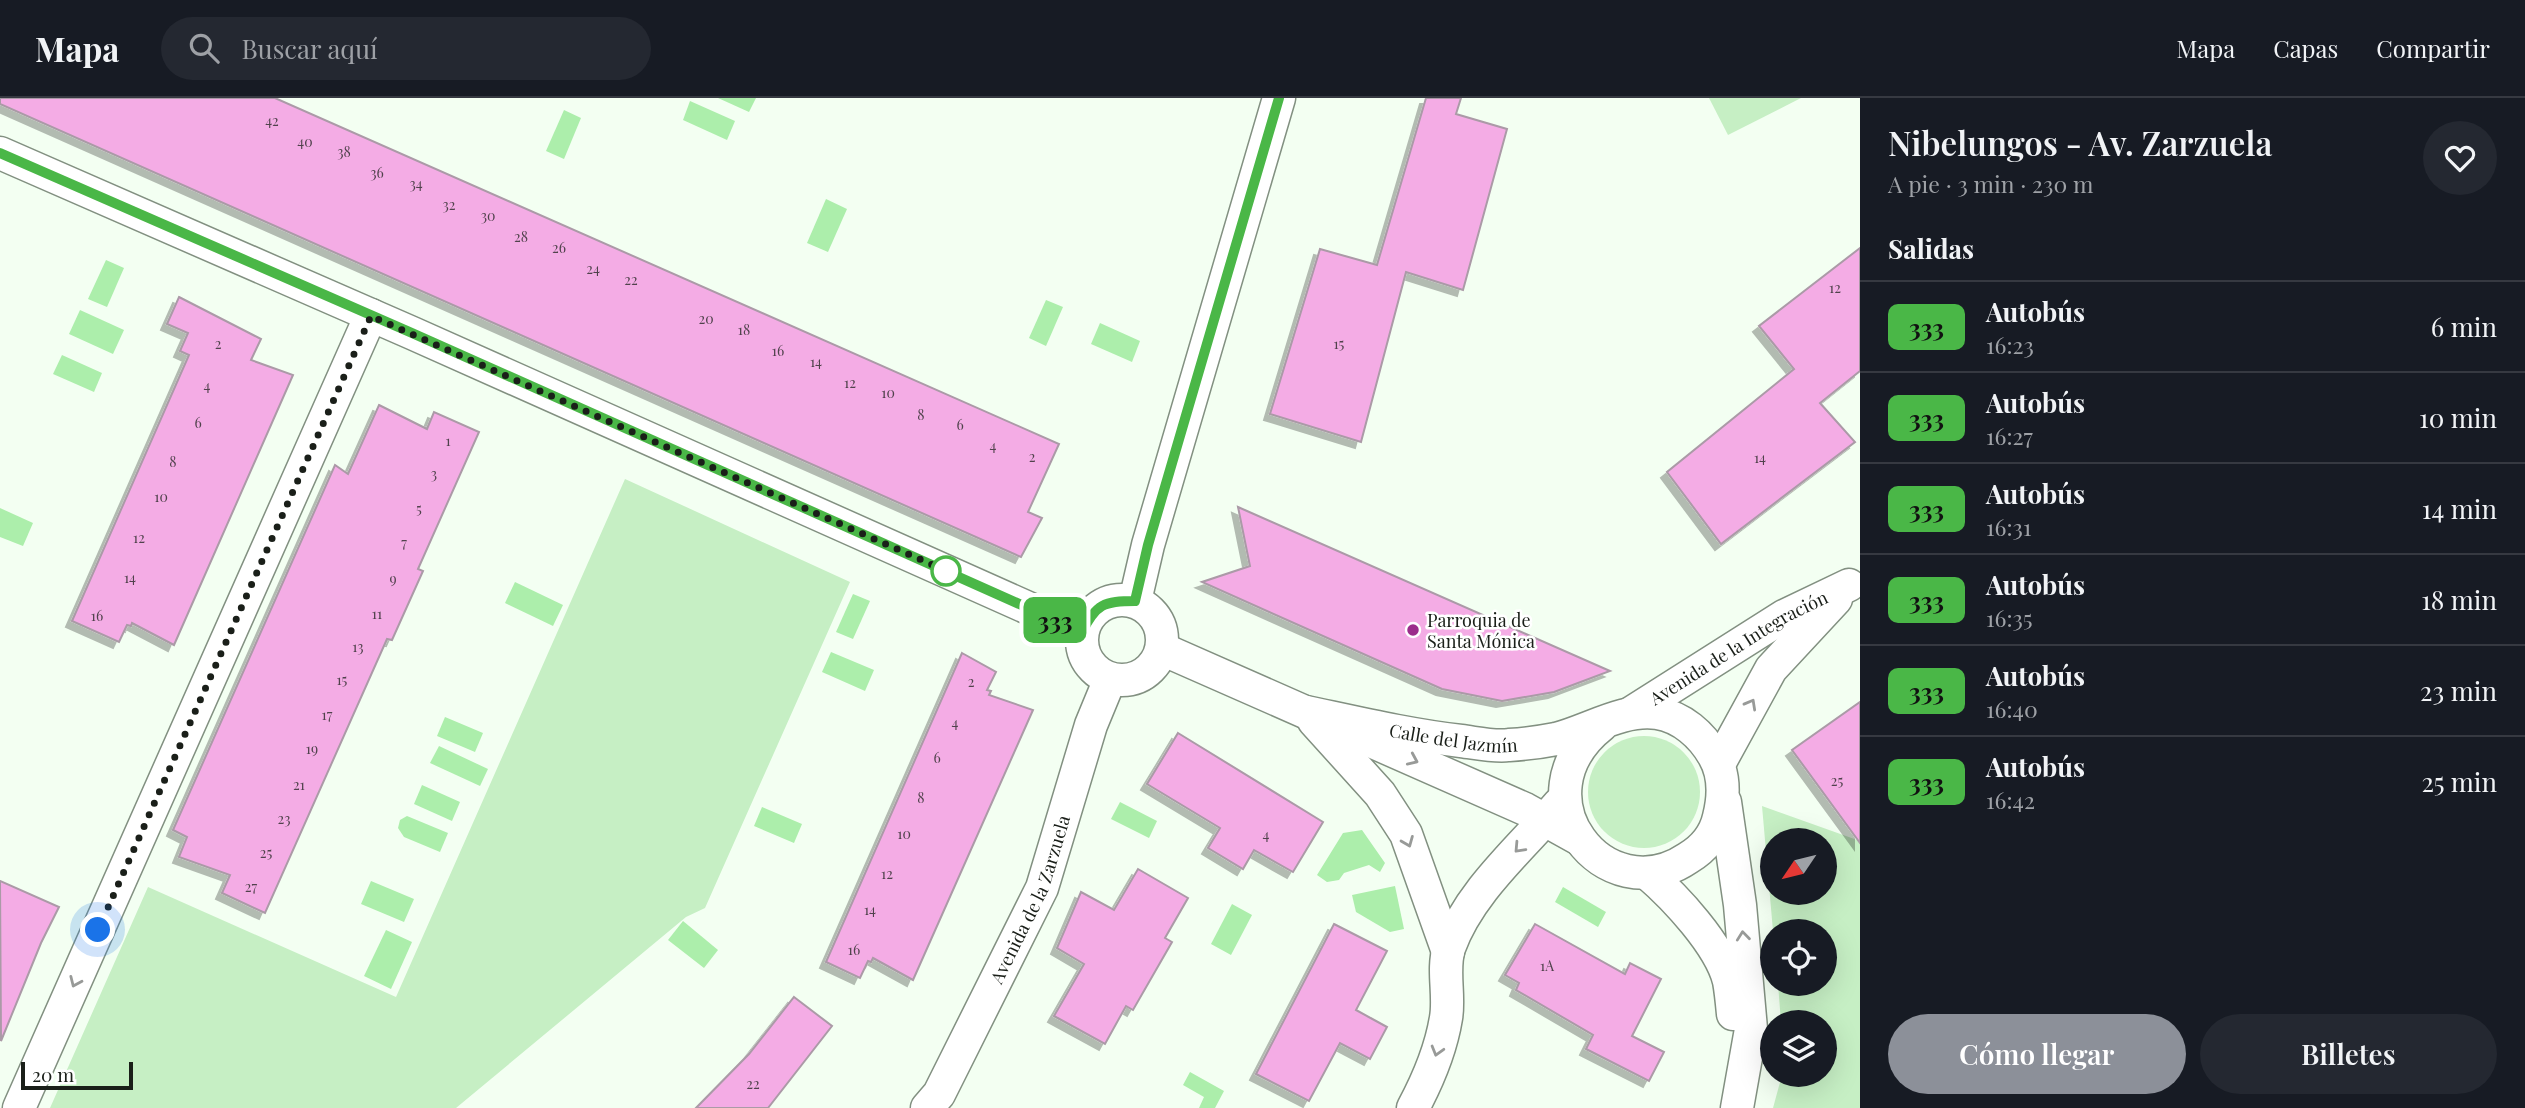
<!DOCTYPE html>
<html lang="es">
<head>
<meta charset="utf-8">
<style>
  body { margin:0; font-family:"Playfair Display",serif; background:#242831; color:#f1f3f6; height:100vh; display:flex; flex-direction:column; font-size:26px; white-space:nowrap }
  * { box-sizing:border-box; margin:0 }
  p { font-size:23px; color:#9ea1a6 }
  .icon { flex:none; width:38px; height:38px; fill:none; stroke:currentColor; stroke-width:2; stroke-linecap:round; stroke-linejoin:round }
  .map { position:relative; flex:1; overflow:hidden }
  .sheet { display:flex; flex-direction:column; background:#171b24; width:665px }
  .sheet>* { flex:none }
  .badge { padding:0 14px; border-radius:10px; font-size:24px; line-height:46px }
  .needle { width:46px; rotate:235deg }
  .fabs { position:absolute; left:1760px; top:730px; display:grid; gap:14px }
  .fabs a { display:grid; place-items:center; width:77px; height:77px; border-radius:50%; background:#171b24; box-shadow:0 7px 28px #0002; font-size:35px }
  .scale { position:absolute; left:21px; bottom:18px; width:112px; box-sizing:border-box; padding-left:7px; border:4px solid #1a1f19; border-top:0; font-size:19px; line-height:24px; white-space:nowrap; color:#1a1f19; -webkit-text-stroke:5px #fff; paint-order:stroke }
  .you { position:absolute; width:35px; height:35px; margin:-18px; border:5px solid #fff; border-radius:50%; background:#1a73e8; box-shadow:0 0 0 10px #1a73e833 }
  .map>.badge { position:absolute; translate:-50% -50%; box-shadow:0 0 0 4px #fff }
  h2 { padding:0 28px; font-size:26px; line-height:63px }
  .round { display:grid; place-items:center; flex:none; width:74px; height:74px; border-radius:37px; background:#242831 }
  .summary { display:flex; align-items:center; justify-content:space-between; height:119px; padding:0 28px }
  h1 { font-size:33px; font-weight:600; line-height:52px }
  .button { display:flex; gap:14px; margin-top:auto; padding:14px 28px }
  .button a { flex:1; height:80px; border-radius:42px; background:#8c9099; color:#fff; font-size:28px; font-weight:600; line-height:80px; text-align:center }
  .button a+a { background:#242831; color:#f1f3f6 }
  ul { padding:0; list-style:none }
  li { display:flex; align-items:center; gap:21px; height:91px; padding:0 28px; border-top:2px solid #363941 }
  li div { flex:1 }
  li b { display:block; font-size:26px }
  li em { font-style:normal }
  li .badge { min-width:77px; font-weight:700; text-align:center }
  header { display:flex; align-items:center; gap:42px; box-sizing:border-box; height:98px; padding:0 35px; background:#171b24; border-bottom:2px solid #363941 }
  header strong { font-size:33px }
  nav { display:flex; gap:38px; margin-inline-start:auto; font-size:24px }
  .search { width:490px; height:63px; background:#242831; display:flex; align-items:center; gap:18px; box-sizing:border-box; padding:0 24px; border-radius:38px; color:#9ea1a6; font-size:26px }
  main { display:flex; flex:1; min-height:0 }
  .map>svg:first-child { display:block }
  .green { fill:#c6efc4; fill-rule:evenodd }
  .water { fill:#aceeab }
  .building { fill:#f4ace5; stroke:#ab9aa7; stroke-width:2; filter:url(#shadow) }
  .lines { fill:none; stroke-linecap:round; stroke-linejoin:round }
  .minor-casing { stroke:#829081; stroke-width:35 }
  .minor { stroke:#fff; stroke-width:32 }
  .oneway { stroke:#989a98 }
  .line-casing { stroke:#fff; stroke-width:16 }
  .line { stroke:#4ab747; stroke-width:10 }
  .walk { stroke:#1a1f19; stroke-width:7; stroke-dasharray:0 12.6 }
  .stop-dot { fill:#fff; stroke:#4ab747; stroke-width:3.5 }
  .poi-dot { fill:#9b2c8b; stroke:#fff; stroke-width:2.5 }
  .labels { text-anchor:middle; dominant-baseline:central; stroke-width:5; stroke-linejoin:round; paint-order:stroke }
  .number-label { font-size:14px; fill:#50424c }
  .poi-label { font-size:18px; fill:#1a1f19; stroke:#fff; text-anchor:start }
  .street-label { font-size:18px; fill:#1a1f19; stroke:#fff }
</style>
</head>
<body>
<header>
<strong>Mapa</strong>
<div class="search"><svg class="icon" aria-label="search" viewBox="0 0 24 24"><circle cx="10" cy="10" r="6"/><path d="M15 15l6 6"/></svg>Buscar aquí</div>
<nav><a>Mapa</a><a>Capas</a><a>Compartir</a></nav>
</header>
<main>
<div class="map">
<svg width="1860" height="1010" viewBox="0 0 1860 1010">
  <defs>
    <filter id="shadow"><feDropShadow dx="-6" dy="6" stdDeviation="0" flood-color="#0004"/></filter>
  </defs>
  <rect width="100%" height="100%" fill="#f3fff2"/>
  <!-- green -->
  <g class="green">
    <path d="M1709 0H1801L1728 37Z"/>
    <path d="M625 381 850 484 705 810 686 819 456 1010H50L148 789 396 899Z"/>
    <circle cx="1644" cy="694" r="56"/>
    <path d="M1762 708 1860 743V1010H1773L1782 977 1825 976V924H1781L1778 886H1825V833H1773ZM1773 742H1825V794H1773Z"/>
  </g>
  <!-- water -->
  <g class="water">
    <path d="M718 0H756L749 14Z"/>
    <path d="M690 3 735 23 727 42 683 22Z"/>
    <path d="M564 12 581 20 564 61 546 53Z"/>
    <path d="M826 101 847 111 828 154 807 145Z"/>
    <path d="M106 162 124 170 107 209 88 201Z"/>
    <path d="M1046 202 1063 209 1046 248 1029 240Z"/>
    <path d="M80 212 124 232 113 256 69 236Z"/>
    <path d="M1100 225 1140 243 1132 264 1091 246Z"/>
    <path d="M62 257 102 275 94 294 53 276Z"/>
    <path d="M0 410 33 425 23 448 0 439Z"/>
    <path d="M515 484 563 507 553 528 505 505Z"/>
    <path d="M853 496 870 503 853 541 836 534Z"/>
    <path d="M831 554 874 572 865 593 822 574Z"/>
    <path d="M445 619 483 635 475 654 437 638Z"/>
    <path d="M439 648 488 671 480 688 430 665Z"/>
    <path d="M422 687 460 704 452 723 414 706Z"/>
    <path d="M1120 704 1157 723 1149 740 1111 721Z"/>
    <path d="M762 709 802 726 794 745 754 728Z"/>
    <path d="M407 718 448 735 440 754 404 739 398 730 400 722Z"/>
    <path d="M1362 732 1385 765 1380 774 1369 767 1344 775 1339 782 1327 784 1317 777 1343 735Z"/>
    <path d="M371 783 414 801 404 824 361 806Z"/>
    <path d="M1395 788 1404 831 1390 834 1356 814 1352 797Z"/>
    <path d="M1563 789 1606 814 1598 829 1555 804Z"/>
    <path d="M1232 806 1252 817 1231 857 1211 846Z"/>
    <path d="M683 823 718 852 704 870 668 842Z"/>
    <path d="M386 832 412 844 391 891 364 878Z"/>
    <path d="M1190 974 1224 993 1215 1010H1199L1204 999 1183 987Z"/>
  </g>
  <!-- building -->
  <g class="building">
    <path d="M0 0H275L1059 346 1028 414 1042 420 1021 459 0 6Z"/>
    <path d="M1426 0H1461L1456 16 1507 31 1463 192 1406 174 1361 344 1270 316 1320 151 1377 167Z"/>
    <path d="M1860 150V273L1820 305 1855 344 1721 446 1667 374 1794 271 1759 228Z"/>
    <path d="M179 199 261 241 251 262 293 277 174 547 132 525 131 528 127 527 119 544 72 523 189 257 180 253 188 235 167 226Z"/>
    <path d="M379 307 427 331 434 314 479 334 418 471 423 473 392 542 387 541 265 815 222 795 230 777 179 759 187 739 173 732 335 367 348 376Z"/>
    <path d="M1238 409 1610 573 1554 594 1502 603 1442 591 1202 484 1250 468Z"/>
    <path d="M962 555 996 574 987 592 991 593 989 597 1033 612 913 882 873 860 871 864 868 863 860 880 826 864Z"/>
    <path d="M1860 604V745L1792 652Z"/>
    <path d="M1178 635 1323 724 1293 774 1254 752 1243 771 1208 750 1220 730 1147 686Z"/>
    <path d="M1138 771 1188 800 1165 840 1172 844 1133 912 1126 908 1105 946 1054 918 1084 866 1057 850 1081 794 1114 812Z"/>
    <path d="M0 783 59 809 41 845 1 943Z"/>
    <path d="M1334 826 1387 853 1356 912 1387 929 1370 961 1340 945 1309 1003 1256 976Z"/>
    <path d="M1535 826 1625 876 1630 865 1661 881 1632 938 1664 954 1649 983 1586 951 1593 937 1516 892 1519 885 1505 877Z"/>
    <path d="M794 899 832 928 768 1010H696L749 956Z"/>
  </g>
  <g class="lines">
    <!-- minor casing -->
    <g class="minor-casing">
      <g id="minor">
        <path d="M0 55 412 235 1082 534"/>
        <circle cx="1122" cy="542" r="40"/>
        <path d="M1135 503 1148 447 1279 0"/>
        <path d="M1162 551 1525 711 1579 741"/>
        <path id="s1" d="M1306 614C1358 625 1409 637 1461 643 1477 645 1494 649 1509 647 1524 646 1541 644 1556 641 1588 633 1623 610 1657 615 1682 619 1702 637 1714 658 1725 677 1724 699 1719 719 1715 737 1703 751 1688 760 1605 816 1512 698 1602 627"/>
        <path id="s2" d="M1631 615 1784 518 1849 487"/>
        <path d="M1314 623 1380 696 1406 736 1448 854"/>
        <path d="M1719 666 1771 571 1836 501"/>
        <path d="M1725 704 1740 807 1751 931 1737 1010"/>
        <path d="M1647 775C1675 799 1720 847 1729 883 1731 894 1732 905 1733 916"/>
        <path d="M19 1010 371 217"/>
        <path id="s3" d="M927 1010 939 996 1042 790 1091 627 1110 581"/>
        <path d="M1413 1010C1428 982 1441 951 1446 920 1450 898 1442 871 1449 850 1469 794 1521 750 1559 706"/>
      </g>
    </g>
    <!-- minor -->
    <use href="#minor" class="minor"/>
  </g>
  <!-- one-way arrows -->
  <defs><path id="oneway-chevron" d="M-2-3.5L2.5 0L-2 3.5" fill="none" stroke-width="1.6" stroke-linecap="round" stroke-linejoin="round" transform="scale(1.75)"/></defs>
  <g class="oneway">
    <use href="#oneway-chevron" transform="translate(1751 606) rotate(-61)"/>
    <use href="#oneway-chevron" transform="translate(1413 662) rotate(24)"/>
    <use href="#oneway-chevron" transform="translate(1408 744) rotate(68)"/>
    <use href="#oneway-chevron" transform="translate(1519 750) rotate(133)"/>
    <use href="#oneway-chevron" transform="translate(1743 838) rotate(-96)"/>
    <use href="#oneway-chevron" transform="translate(75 884) rotate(114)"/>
    <use href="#oneway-chevron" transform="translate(1437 953) rotate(106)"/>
  </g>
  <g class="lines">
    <!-- line casing -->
    <g class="line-casing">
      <path id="line" d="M0 55 412 235 1082 534C1096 506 1104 503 1135 503L1148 447 1279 0"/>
    </g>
    <!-- line -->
    <use href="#line" class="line"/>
    <!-- walk -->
    <path class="walk" d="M98 832 371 218 951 475 946 473"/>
  </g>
  <!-- markers -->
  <circle class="stop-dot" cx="946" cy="473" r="14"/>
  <circle class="poi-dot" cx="1413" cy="532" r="7"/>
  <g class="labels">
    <!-- number labels -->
    <g class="number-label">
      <text x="272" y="22">42</text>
      <text x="305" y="43">40</text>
      <text x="344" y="53">38</text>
      <text x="377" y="74">36</text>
      <text x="416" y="85">34</text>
      <text x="449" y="106">32</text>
      <text x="488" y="117">30</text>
      <text x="521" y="138">28</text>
      <text x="559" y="149">26</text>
      <text x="593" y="170">24</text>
      <text x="631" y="181">22</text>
      <text x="1835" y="189">12</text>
      <text x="706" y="220">20</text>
      <text x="744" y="231">18</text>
      <text x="218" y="245">2</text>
      <text x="1339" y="245">15</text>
      <text x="778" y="252">16</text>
      <text x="816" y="263">14</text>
      <text x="850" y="284">12</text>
      <text x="207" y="287">4</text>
      <text x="888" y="294">10</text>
      <text x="921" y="316">8</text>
      <text x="198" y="324">6</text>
      <text x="960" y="326">6</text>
      <text x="448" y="342">1</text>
      <text x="993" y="347">4</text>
      <text x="1032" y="358">2</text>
      <text x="1760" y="359">14</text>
      <text x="173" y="363">8</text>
      <text x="434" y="375">3</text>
      <text x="161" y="398">10</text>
      <text x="419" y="410">5</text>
      <text x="139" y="439">12</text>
      <text x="404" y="444">7</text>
      <text x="130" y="479">14</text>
      <text x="393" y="480">9</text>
      <text x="377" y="515">11</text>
      <text x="97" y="517">16</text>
      <text x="358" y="548">13</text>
      <text x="342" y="581">15</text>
      <text x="971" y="583">2</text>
      <text x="327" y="616">17</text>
      <text x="955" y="624">4</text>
      <text x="312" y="650">19</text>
      <text x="937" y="659">6</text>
      <text x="1837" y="682">25</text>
      <text x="299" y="686">21</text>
      <text x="921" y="699">8</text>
      <text x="284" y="720">23</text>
      <text x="904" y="735">10</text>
      <text x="1266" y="736">4</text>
      <text x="266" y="754">25</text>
      <text x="887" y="775">12</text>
      <text x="251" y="788">27</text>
      <text x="870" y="811">14</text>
      <text x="854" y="851">16</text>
      <text x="1547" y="867">1A</text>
      <text x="753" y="985">22</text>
    </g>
    <!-- poi labels -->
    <g class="poi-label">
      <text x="1427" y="522">Parroquia de<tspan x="1427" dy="21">Santa Mónica</tspan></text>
    </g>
    <!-- street labels -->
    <g class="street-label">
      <text stroke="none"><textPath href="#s2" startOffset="126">Avenida de la Integración</textPath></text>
      <text stroke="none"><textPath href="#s1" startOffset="150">Calle del Jazmín</textPath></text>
      <text stroke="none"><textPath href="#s3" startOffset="234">Avenida de la Zarzuela</textPath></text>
    </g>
  </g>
</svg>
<div class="fabs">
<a><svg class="needle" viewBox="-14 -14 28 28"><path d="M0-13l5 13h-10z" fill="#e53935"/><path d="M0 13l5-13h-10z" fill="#9ea1a6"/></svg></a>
<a><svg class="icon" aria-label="locate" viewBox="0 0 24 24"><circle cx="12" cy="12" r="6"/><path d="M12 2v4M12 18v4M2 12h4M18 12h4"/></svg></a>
<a><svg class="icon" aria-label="layers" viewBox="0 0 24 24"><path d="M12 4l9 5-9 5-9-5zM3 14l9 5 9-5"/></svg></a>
</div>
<div class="scale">20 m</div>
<div class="you" style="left:98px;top:832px"></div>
<b class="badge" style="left:1055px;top:522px;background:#4ab747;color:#111">333</b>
</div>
<section class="sheet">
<div class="summary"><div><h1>Nibelungos - Av. Zarzuela</h1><p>A pie · 3 min · 230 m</p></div><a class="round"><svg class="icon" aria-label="heart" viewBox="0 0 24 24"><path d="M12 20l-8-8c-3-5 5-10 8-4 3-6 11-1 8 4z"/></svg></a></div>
<h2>Salidas</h2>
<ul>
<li><span class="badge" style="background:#4ab747;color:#111">333</span><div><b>Autobús</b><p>16:23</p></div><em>6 min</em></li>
<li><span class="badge" style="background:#4ab747;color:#111">333</span><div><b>Autobús</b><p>16:27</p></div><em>10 min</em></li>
<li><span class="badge" style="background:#4ab747;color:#111">333</span><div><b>Autobús</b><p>16:31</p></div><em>14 min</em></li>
<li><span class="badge" style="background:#4ab747;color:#111">333</span><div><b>Autobús</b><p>16:35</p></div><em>18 min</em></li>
<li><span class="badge" style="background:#4ab747;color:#111">333</span><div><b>Autobús</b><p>16:40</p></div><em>23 min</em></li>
<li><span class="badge" style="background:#4ab747;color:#111">333</span><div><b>Autobús</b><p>16:42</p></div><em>25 min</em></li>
</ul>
<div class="button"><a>Cómo llegar</a><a>Billetes</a></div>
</section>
</main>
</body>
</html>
